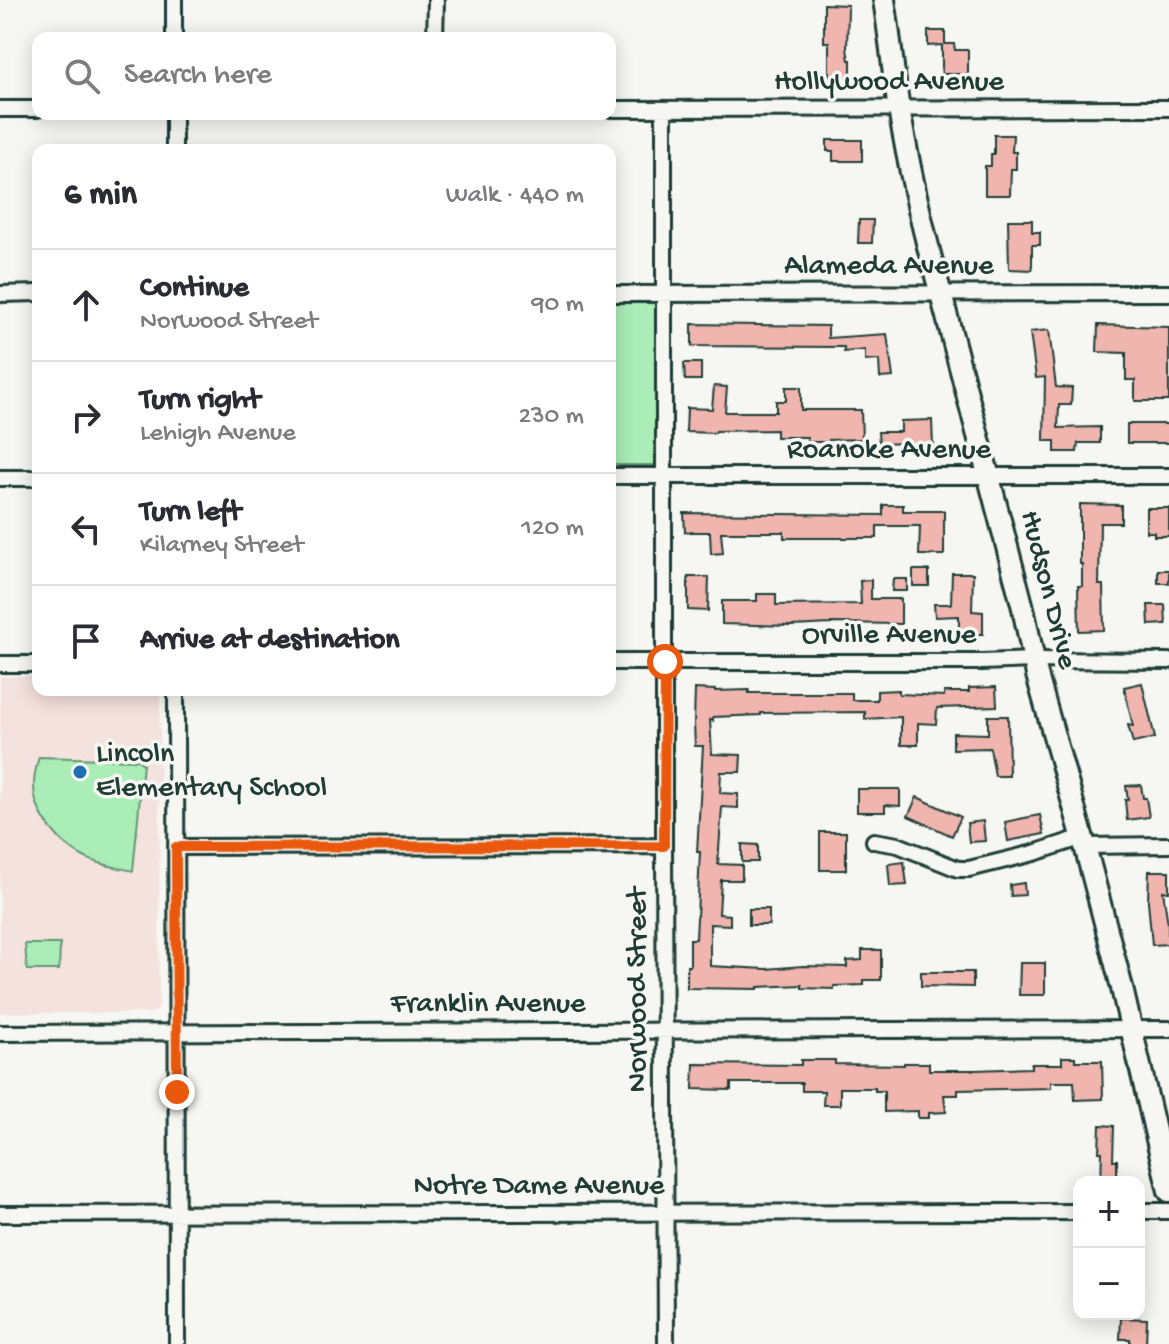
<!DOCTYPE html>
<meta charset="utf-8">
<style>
body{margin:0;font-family:"Gochi Hand",sans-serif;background:#f2f2f3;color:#2b2b33}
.controls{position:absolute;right:24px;bottom:24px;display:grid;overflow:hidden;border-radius:16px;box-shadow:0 4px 20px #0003}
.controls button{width:72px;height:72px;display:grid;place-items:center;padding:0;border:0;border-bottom:2px solid #e1e1e2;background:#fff;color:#2b2b33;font:40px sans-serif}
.stop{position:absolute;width:24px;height:24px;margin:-18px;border:6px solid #ea580c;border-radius:50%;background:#fff}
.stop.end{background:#ea580c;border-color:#fff;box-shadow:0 2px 8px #0008}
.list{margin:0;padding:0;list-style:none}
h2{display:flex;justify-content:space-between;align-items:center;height:104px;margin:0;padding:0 32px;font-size:34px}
h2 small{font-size:26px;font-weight:400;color:#7c7c81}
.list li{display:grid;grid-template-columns:52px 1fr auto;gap:24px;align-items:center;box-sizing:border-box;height:112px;padding:0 32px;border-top:2px solid #e1e1e2}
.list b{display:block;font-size:30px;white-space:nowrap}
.list p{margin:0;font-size:26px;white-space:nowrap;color:#7c7c81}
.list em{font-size:26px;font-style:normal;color:#7c7c81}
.icon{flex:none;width:44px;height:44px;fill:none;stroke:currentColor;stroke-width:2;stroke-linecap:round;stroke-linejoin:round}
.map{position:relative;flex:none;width:1169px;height:1344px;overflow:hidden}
.search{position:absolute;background:#fff;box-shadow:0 4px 20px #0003;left:32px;top:32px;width:584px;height:88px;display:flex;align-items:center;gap:20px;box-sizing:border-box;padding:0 28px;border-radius:16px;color:#7c7c81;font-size:30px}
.panel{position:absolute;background:#fff;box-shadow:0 4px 20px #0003;left:32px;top:144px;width:584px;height:552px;border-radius:16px}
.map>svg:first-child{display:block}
.built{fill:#f4e2de}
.green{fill:#aaedb7;stroke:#649576;stroke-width:2}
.building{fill:#f0b5af;stroke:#1f3d34;stroke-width:2}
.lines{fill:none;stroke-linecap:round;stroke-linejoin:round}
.street-casing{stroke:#1f3d34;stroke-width:20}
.secondary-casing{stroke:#1f3d34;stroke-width:26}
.street{stroke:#f6f6f2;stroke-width:14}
.secondary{stroke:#f6f6f2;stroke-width:20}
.route{stroke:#ea580c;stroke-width:10}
.poi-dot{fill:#1f6fb2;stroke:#f6f6f2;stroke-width:3}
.labels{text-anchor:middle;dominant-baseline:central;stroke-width:7;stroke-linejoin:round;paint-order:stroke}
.street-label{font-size:30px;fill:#1f3d34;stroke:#f6f6f2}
.poi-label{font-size:30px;fill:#1f3d34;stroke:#f6f6f2;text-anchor:start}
</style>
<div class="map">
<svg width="1169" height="1344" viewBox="0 0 1169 1344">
<rect width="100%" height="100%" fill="#f6f6f2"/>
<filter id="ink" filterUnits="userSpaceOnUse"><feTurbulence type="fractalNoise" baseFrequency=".0125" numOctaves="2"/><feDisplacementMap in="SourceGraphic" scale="16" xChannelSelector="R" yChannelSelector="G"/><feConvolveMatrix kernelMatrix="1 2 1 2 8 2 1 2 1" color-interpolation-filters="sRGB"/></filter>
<g filter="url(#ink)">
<path class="built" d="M0 676H38V690H160L159 1005 157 1011 151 1013H0Z"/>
<path class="green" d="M610 302H656V465H610Z
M39 757 138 760 143 764 133 871C116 867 99 865 84 857 74 852 67 846 59 838 35 812 28 791 39 757Z
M25 944H60L59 970H27Z"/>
<path class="building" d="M824 4 848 5 847 49 849 60H851V83H829V42H824Z
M928 31H945V44H954L955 50H968V74H942V45L928 46Z
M994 135H1013L1012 152H1016V169H1011L1010 195H985V166H991V154H994Z
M827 140H862V161H833V151H827Z
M859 220H873L872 243H858Z
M1008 220H1032V232H1040V245H1032V270L1009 269Z
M692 324 828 326V338L887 334 893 377 880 378 879 360 865 361V350L844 352V347L692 346Z
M1098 325 1169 327V401H1135V380H1126V353L1097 352Z
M1049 330 1056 387 1072 388 1071 405H1059L1058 428 1100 427V443H1078L1077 452H1055V441H1044L1045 377 1036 378 1030 332Z
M684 363H701V380H685Z
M714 386 727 387 725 412H776V401H786V387H801V410H861L862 439 829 440V442H807V437H776V430L716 431 715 433 686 432 687 408 712 409Z
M932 420 933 446H910V443L879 444 878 432H901V421Z
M1127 424H1169V443H1127Z
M1080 504 1121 505V523H1100L1099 585H1103L1104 630 1079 631 1078 586H1082V564H1080Z
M883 505H903V511H944V555H919L920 526H877V538H784V532H721L723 553 711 554 710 532H685L684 513 883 515Z
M1146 508H1169V536H1154V532H1146Z
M913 570H929V586H913Z
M1158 570H1169V583H1158Z
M952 573H973L972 611 983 612V634H959V616L935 617 934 604H951Z
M688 577H709L708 611 688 610Z
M893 579H907V591H892Z
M871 580V599H901V624L831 623V624L791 626 722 624V601H757V594H776V605L861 604 860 581Z
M1148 605H1165L1166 624 1149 625Z
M1142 683 1155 738 1133 743 1128 725 1133 726 1124 687Z
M996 687 997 706 937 708 936 724 918 723V745H901V717L865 719V712L761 713V715L713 717V721L710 720 712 754 741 755 740 772H721L720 793 738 794V808L722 807 718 864 742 865V880H721L719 914 730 915V925L710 924V966L766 969 803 966 847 967V961L862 960V950H881V980H864V985L834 986V989L802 988V985L758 987V989L687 988V966H690V939H696L700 852H697L703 746H695L694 723 695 689 715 690V691L749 690V693H852V700H877V691L899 690V694L944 696V692H969V688Z
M988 716H1008L1009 776H995L990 748 953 749V733L988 734Z
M1141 785 1143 798H1146L1149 817 1127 820 1125 800H1128L1126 786Z
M857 789H900V806L885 805V812H857Z
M917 797 961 817 952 836 908 816Z
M1040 815 1044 834 1008 841 1005 822Z
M983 821 985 841 969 842 967 823Z
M820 832H846V870H820Z
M742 844 758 845V862H742Z
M904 862 907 885 890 886 888 864Z
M1149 871H1169V892L1163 891 1168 924V944L1152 945 1148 901Z
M1024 883 1025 895 1011 896 1010 885Z
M749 909H769V925H749Z
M1020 963H1045V995H1019Z
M921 972H973V987L921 986Z
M1062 1057H1075V1061H1102L1103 1099 1075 1100 1074 1082H1051V1088L958 1090V1095H944L946 1112 929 1113V1118H918V1111L884 1112V1091H875V1088H840V1105H823L824 1091H802V1083H731V1090L693 1089 694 1064 801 1065V1060H835V1064L904 1065V1063H929V1070H974L1031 1068V1064H1062Z
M1100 1125 1114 1126 1113 1160H1117V1182H1101L1102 1152H1099Z
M1121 1318 1147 1319 1146 1344H1130V1339H1120Z"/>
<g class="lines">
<defs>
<path id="street" d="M174 0V38
M435 38 436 0
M0 109H38
M610 109 1169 108
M664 109V846L666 1344
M174 150V114
M0 294 38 293
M610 294 1169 293
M610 476H1169
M0 478H38
M610 662H982L1034 660 1169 661
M0 664H38
M176 690 177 1344
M874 841 898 845 958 869H969L1034 853 1083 837
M1085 846 1169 845
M176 847 664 846
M0 1033 1169 1029
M1139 1211H1169
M0 1214 1079 1212"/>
<path id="secondary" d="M884 0C890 36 893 73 899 109 910 172 923 233 941 294L1023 608 1037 675 1085 846 1121 984 1169 1191"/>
</defs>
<use href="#street" class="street-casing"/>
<use href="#secondary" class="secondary-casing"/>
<use href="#street" class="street"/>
<use href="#secondary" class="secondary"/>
</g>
</g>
<g class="lines" filter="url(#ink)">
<path class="route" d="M177 1092 176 847 664 846 665 662"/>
</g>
<circle class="poi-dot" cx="80" cy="772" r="8"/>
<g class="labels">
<g class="street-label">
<text x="889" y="83">Hollywood Avenue</text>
<text x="889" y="267">Alameda Avenue</text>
<text x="889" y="451">Roanoke Avenue</text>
<text transform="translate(1047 590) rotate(76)">Hudson Drive</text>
<text x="889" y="636">Orville Avenue</text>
<text transform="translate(639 990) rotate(-90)">Norwood Street</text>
<text x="488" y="1005">Franklin Avenue</text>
<text x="539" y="1187">Notre Dame Avenue</text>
</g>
<g class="poi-label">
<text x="96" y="755">Lincoln<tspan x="96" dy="34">Elementary School</tspan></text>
</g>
</g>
</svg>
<div class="controls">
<button>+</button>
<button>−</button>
</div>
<div class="stop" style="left:665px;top:662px"></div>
<div class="stop end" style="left:177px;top:1092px"></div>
<div class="search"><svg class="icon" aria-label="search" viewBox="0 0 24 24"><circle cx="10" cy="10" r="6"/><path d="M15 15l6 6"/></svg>Search here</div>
<section class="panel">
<h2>6 min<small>Walk · 440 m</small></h2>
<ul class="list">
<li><svg class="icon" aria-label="ahead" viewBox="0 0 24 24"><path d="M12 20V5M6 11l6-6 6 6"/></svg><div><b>Continue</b><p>Norwood Street</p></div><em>90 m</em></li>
<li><svg class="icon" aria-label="right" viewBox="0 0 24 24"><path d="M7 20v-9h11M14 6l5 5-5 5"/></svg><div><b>Turn right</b><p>Lehigh Avenue</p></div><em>230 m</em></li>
<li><svg class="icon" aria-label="left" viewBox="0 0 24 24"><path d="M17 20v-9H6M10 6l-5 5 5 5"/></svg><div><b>Turn left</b><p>Kilarney Street</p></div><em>120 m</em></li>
<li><svg class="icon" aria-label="arrive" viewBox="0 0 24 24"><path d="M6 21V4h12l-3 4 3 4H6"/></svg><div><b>Arrive at destination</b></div></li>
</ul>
</section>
</div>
